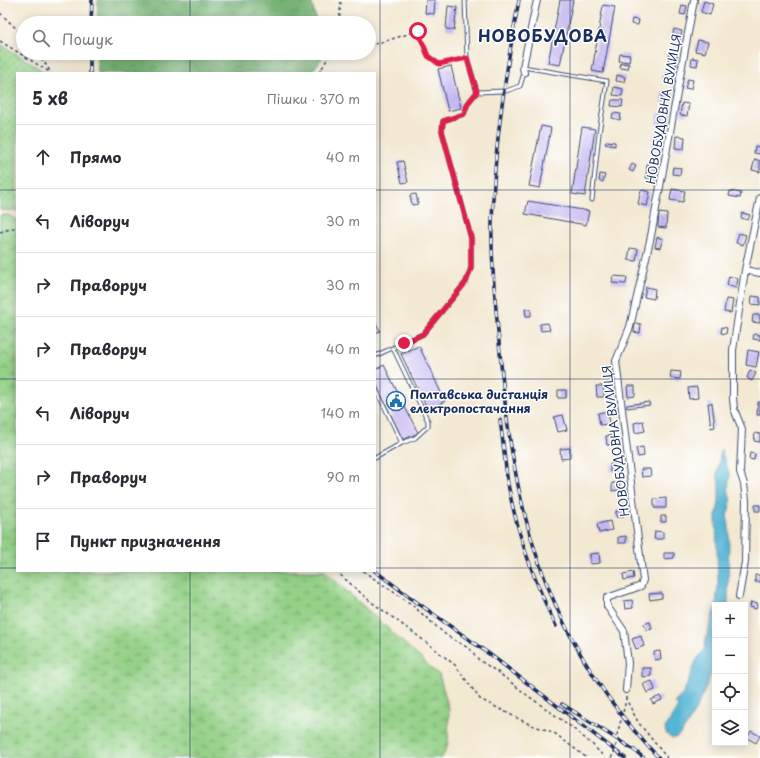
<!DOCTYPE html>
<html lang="uk">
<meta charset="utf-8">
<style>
body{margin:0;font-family:"Playpen Sans",sans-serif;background:#f2f2f3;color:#2b2b33}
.controls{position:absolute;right:12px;bottom:12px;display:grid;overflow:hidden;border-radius:0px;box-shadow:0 2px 10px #0003}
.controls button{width:36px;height:36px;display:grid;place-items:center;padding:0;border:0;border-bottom:1px solid #e1e1e2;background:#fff;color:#2b2b33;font:20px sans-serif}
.stop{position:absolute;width:12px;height:12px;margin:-9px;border:3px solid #e11d48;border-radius:50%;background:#fff}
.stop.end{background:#e11d48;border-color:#fff;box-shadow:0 1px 4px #0008}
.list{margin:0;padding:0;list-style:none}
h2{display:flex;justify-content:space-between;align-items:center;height:52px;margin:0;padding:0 16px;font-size:17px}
h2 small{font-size:13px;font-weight:400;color:#7c7c81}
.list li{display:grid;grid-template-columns:26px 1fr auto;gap:12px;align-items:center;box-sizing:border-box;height:64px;padding:0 16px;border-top:1px solid #e1e1e2}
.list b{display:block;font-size:15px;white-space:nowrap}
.list em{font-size:13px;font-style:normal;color:#7c7c81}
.icon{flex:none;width:22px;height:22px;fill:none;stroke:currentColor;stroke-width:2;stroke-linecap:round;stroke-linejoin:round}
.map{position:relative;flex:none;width:760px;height:758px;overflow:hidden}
.search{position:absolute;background:#fff;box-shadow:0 2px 10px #0003;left:16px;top:16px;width:360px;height:44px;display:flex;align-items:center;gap:10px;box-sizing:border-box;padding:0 14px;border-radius:22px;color:#7c7c81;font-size:15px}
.panel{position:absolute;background:#fff;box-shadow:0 2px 10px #0003;left:16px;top:72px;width:360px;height:500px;border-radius:0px}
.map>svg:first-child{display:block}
.green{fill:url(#green-dots);stroke:#588072}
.forest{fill:url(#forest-crowns);stroke:#497169}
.wetland{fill:url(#wetland-marsh);stroke:#588072}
.water{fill:#56b5d4;stroke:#387299}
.building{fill:url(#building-back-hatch)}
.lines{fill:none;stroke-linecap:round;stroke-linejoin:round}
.lane-casing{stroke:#3b4b6f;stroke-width:5}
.street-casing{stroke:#3b4b6f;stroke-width:8}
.path{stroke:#3b4b6f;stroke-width:1.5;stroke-dasharray:3 3;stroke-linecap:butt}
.lane{stroke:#fff;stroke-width:3}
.street{stroke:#fff;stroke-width:6}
.rail-casing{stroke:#1b2f5e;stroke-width:3.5}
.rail{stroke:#fff;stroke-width:2;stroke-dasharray:6;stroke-linecap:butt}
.route{stroke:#e11d48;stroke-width:5}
.grid{fill:none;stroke:#1b2f5e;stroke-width:1;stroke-opacity:0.55}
.labels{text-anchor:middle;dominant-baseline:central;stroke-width:3;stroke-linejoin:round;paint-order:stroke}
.street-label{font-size:12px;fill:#1b2f5e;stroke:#fff}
.poi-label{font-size:12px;font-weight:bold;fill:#1b2f5e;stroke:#fff;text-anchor:start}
.district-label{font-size:16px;font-weight:bold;letter-spacing:1px;fill:#1b2f5e;stroke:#fff}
</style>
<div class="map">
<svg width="760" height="758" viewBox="0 0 760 758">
<defs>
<pattern id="green-dots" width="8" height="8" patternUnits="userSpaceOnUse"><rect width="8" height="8" fill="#94d187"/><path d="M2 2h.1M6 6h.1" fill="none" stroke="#78aa72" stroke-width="1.8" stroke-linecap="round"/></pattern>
<pattern id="forest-crowns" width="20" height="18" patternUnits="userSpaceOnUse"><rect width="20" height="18" fill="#77b374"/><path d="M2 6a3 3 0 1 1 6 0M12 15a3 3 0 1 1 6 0" fill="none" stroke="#619262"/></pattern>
<pattern id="wetland-marsh" width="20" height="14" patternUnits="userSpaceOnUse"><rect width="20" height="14" fill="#94d187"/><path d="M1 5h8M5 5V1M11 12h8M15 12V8" fill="none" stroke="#78aa72"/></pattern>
<pattern id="building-back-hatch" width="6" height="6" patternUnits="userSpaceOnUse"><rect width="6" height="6" fill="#c7b9f5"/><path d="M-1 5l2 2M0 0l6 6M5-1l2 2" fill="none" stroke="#aa9fd4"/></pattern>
</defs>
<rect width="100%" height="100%" fill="#fff"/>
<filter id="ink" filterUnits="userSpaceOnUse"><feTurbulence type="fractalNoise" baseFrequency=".025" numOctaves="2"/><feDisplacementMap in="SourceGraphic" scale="8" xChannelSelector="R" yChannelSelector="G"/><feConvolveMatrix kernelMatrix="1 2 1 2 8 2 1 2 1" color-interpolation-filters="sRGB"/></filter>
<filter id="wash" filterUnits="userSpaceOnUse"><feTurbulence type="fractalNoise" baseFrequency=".012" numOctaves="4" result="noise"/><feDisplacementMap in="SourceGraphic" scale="16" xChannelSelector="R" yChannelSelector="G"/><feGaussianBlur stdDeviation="0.9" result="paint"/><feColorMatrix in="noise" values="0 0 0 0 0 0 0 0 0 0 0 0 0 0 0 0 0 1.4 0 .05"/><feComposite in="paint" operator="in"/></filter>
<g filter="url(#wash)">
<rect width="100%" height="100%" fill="#f3e8d1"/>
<path class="green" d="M0 44 47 73H17V211L0 210Z"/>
<path class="forest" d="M98 0H311L317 23H97Z
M96 53H325V54L311 73H98Z"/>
<path class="wetland" d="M0 215H8L17 220V571H325L439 675 449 709 448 744 442 758H0Z"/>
<path class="water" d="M721 449 730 476 728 487 731 503 727 516 729 526 728 605H716L718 584 716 517 719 502V484L717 474Z
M715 608C715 620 715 633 715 645 715 650 716 656 715 660 713 674 687 736 674 738 670 738 668 736 666 733L665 728 678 707 675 702 683 694 686 687 696 661 704 650 706 640V638Z"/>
<g id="blocks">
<path class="building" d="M426 0H435L434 14 425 13Z
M560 0H573L560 65 548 63Z
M704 1 713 4 710 15 701 12Z
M603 5 615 7 603 73 592 71Z
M682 5 687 6 685 15 680 14Z
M448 6 457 7 454 30 446 29Z
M632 19 639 20 638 25 631 24Z
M674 29 682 31 680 40 672 37Z
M698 40 708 42 705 53 695 51Z
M620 54 630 55 629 62 619 61Z
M669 54 677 55 676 66 668 65Z
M692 58 698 59 697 66 691 65Z
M621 63 629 64 628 69 620 68Z
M451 66 461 108 448 111 438 69Z
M666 73 674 74 672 81 664 80Z
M617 75 625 77 624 82 616 81Z
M688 79 693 80 691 89 685 88Z
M614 87 623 89 622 96 613 95Z
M662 92 669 94 668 103 661 102Z
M612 100H623L622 107 611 106Z
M682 103 689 104 687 116 680 115Z
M613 113 621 114 620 120 612 118Z
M658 113 666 115 664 126 656 124Z
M541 126 551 128 540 188 529 186Z
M582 127 595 129 585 196 572 194Z
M654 134 661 136 659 147 652 146Z
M676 136 685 137 684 149 675 148Z
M606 141 615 142V146L605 144Z
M755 146 760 147V154L754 153Z
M755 159 760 161V172L752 170Z
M403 161 408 182 402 183 397 162Z
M632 164 636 166 633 172 629 170Z
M647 164 656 165 655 179 646 178Z
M673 167 681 168 680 175 672 174Z
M600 174 605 175 603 182 599 181Z
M672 189 685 191 683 202 670 200Z
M641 190 650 192 647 206 638 204Z
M730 191 741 193 740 198 729 196Z
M416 194 418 204 412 205 410 195Z
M528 201 589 211 586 225 525 214Z
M659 213 667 214 666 228 658 227Z
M742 213 750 215 748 220 741 218Z
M739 233 746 235 743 245 736 243Z
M657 237 663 239 660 248 655 247Z
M630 248 638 249 636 261 628 260Z
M613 276 627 277 626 284 612 283Z
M729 276 738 279 736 288 727 285Z
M646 287 655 289 654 299 644 297Z
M752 296 760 297V305L751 304Z
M726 299 733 300 731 313 724 312Z
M525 309H531V316H526Z
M753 315H760V323L752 322Z
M375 321 380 331 375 333Z
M548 323 550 330 541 331 540 324Z
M635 323 641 324 640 333 634 332Z
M722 327 727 328 726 334 721 333Z
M754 334 760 335V340L753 339Z
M419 346 445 401 428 410 401 354Z
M748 350 759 352 756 367 746 365Z
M384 365 418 433 403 440 375 382V370Z
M750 370 756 373 752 381 747 378Z
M671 371 681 372 680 379 670 378Z
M596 386H603L604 397H597Z
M627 386H635V396L628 397Z
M697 387 698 398 689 399 688 388Z
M558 390H566V398H558Z
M649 402 650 405 627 408V405Z
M758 402H760V415H757Z
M708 403H712L715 427 711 428Z
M608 411 610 424 600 425 598 413Z
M563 415 567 430 558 432 554 417Z
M643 421 645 431 635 433 634 423Z
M755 433 760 434V442L754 441Z
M613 435 615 444 607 445 606 436Z
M643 447 644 456 638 457 636 448Z
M570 448V458L561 459 560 449Z
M750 453 755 454 754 460 749 459Z
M610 464H618V471L610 472Z
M641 469H650L651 476 642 477Z
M612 483H619L620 490 612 491Z
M666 498V508H654V499Z
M755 505H760V511H755Z
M623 510V517H616V511Z
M661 516H666V522H661Z
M610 521 612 530 599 533 597 524Z
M655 531 663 532V539H654Z
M626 536V543H618V537Z
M599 553 600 563 590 564V554Z
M664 553H674V558L664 559Z
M633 572 634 578 624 580 623 574Z
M755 575H760V582H755Z
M662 593V598L650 600 649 594Z
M632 600 633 608 625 609 624 601Z
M751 602 758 604 756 609 750 607Z
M650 622 652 629 646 630 644 624Z
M641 636 644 646 636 649 632 639Z
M660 651 661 659 655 660 654 652Z
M642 668H651V676L642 677Z
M652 681 655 690 647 693 643 684Z
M660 696 662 700 653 704 651 700Z
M751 731 760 736 756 743 747 738Z"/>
</g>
</g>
<g filter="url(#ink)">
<use href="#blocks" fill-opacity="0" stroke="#3b4b6f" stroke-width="1"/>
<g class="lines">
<defs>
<path id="lane" d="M465 0 467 58 477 92 506 91 520 86 524 73
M523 67 607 81 599 133 592 200
M375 356 423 334 466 282 471 268V238L442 131 443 121 464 114 468 103 477 92
M375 387 402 443
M375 458 402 443 415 438 428 426V421L393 348"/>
<path id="street" d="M524 73 523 67 537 0
M745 270 760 273
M739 596 745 562 746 500 744 484 740 472 742 429 734 409 733 398V350L745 270 760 198
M626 690 628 663 624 631 607 606V598L641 586 643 580 616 361 630 327 651 236 694 0"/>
</defs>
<use href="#lane" class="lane-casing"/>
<use href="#street" class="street-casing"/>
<path class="path" d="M0 13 23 35
M339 23 341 0
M0 41 51 73
M369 44 372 45 418 31 427 56 439 64 461 59
M38 53 50 71
M319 73 331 53
M0 232 17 227
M336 571 370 601 418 636 455 665 480 699 531 725 553 732 587 758
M363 571 411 604 446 635 470 649 479 660 499 673 527 695 570 726 593 745 605 758
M626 697V699L638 722 667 758
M611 758C618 748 615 741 618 731 621 720 624 710 626 699"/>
<use href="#lane" class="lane"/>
<use href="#street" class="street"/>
<defs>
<path id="rail" d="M519 0C505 74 494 148 492 223 491 270 497 317 501 364 506 420 514 479 530 534 554 618 598 695 659 758
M91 23 92 0
M90 73V53
M500 420C503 441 505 463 508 484 517 533 534 581 556 626
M375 571 415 601 492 656 625 758
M562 704 634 750 644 758"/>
</defs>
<use href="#rail" class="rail-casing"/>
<use href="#rail" class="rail"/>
</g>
</g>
<g class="lines" filter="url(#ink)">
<path class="route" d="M404 343 423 334 466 282 471 268V238L442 131 443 121 464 114 468 103 477 92 467 58 439 64 428 56 418 31"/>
</g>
<path class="grid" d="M190 0V23M380 0V758M570 0V758M190 53V73M0 190H17M375 190H760M0 379H17M375 379H760M0 568H17M375 568H760M190 571V758"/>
<defs>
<symbol id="civic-ring" viewBox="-11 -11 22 22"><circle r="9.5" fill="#fff" stroke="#1f6fb2" stroke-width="1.5"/><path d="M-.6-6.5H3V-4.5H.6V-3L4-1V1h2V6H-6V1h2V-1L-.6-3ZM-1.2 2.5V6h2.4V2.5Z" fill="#1f6fb2"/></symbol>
</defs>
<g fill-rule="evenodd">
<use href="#civic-ring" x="385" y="390" width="22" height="22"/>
</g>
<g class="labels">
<g class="street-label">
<text transform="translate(663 109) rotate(-80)">НОВОБУДОВНА ВУЛИЦЯ</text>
<text transform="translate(615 441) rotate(-97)">НОВОБУДОВНА ВУЛИЦЯ</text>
</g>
<g class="poi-label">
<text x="410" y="394">Полтавська дистанція<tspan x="410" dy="14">електропостачання</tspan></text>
</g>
<g class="district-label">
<text x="543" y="35">НОВОБУДОВА</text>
</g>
</g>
</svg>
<div class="controls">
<button>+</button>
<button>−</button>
<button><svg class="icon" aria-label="locate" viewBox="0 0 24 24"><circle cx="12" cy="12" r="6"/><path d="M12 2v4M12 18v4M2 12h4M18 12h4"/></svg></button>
<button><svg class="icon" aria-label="layers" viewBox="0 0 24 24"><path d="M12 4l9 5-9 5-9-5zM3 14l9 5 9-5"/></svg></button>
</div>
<div class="stop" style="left:418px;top:31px"></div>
<div class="stop end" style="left:404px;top:343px"></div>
<div class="search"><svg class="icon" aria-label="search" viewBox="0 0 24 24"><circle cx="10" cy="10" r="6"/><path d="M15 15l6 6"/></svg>Пошук</div>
<section class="panel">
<h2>5 хв<small>Пішки · 370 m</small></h2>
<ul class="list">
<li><svg class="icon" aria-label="ahead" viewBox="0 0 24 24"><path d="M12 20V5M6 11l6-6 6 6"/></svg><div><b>Прямо</b></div><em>40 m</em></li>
<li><svg class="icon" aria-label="left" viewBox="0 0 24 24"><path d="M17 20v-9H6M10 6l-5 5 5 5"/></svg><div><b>Ліворуч</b></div><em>30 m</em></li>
<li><svg class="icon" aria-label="right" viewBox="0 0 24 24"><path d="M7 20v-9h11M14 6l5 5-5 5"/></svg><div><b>Праворуч</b></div><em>30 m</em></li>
<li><svg class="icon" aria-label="right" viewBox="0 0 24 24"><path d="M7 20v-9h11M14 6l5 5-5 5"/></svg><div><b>Праворуч</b></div><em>40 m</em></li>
<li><svg class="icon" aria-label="left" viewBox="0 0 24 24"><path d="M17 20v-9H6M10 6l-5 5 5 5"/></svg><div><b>Ліворуч</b></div><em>140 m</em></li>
<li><svg class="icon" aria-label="right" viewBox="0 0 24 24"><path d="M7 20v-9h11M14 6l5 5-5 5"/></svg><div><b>Праворуч</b></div><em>90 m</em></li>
<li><svg class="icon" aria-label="arrive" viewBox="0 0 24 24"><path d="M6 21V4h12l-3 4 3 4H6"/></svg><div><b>Пункт призначення</b></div></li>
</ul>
</section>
</div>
